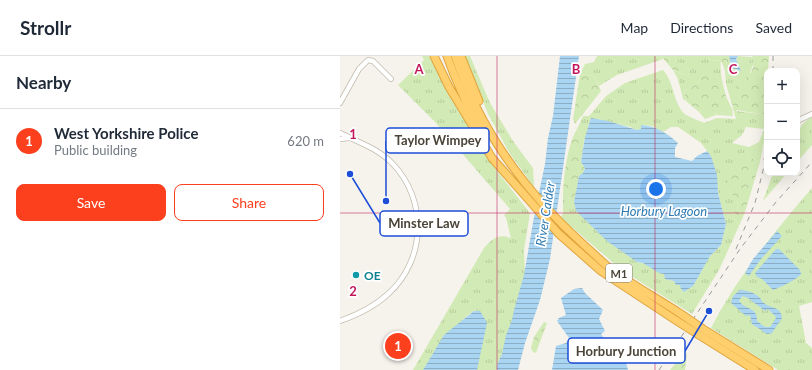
<!DOCTYPE html>
<meta charset="utf-8">
<style>
body{margin:0;font-family:Lato,sans-serif;background:#f6f6f7;color:#1f2937}
.controls{position:absolute;right:12px;top:12px;display:grid;overflow:hidden;border-radius:8px;box-shadow:0 4px 16px #0002}
.controls button{width:36px;height:36px;display:grid;place-items:center;padding:0;border:0;border-bottom:1px solid #e0e1e3;background:#fff;color:#1f2937;font:20px sans-serif}
.you{position:absolute;left:316px;top:133px;width:14px;height:14px;margin:-10px;border:3px solid #fff;border-radius:50%;background:#1a73e8;box-shadow:0 0 0 6px #1a73e833}
.badge{display:grid;place-items:center;width:26px;height:26px;border-radius:50%;background:#fc3f1d;color:#fff;font-size:13px;font-weight:700}
.pin{position:absolute;translate:-50% -50%;border:2px solid #fff;box-shadow:0 1px 4px #0006}
.list{margin:0;padding:0;list-style:none}
h2{display:flex;justify-content:space-between;align-items:center;height:52px;margin:0;padding:0 16px;font-size:17px}
h2 small{font-size:13px;font-weight:400;color:#747a83}
.list li{display:grid;grid-template-columns:26px 1fr auto;gap:12px;align-items:center;box-sizing:border-box;height:64px;padding:0 16px;border-top:1px solid #e0e1e3}
.list b{display:block;font-size:15px;white-space:nowrap}
.list p{margin:0;font-size:13px;white-space:nowrap;color:#747a83}
.list em{font-size:13px;font-style:normal;color:#747a83}
.actions{display:flex;gap:8px;padding:12px 16px}
.actions a{flex:1;padding:9px 0;border:1px solid #fc3f1d;border-radius:8px;text-align:center;font-size:14px;color:#fc3f1d}
.actions .main{background:#fc3f1d;color:#fff}
.icon{flex:none;width:22px;height:22px;fill:none;stroke:currentColor;stroke-width:2;stroke-linecap:round;stroke-linejoin:round}
.map{position:relative;flex:none;width:472px;height:314px;overflow:hidden}
header{display:flex;align-items:center;gap:24px;box-sizing:border-box;height:56px;padding:0 20px;background:#fff;border-bottom:1px solid #e0e1e3}
header strong{font-size:19px}
nav{display:flex;gap:22px;margin-inline-start:auto;font-size:14px}
main{display:flex}
aside{flex:1;background:#fff}
.map>svg:first-child{display:block}
.grass{fill:url(#grass-tufts);fill-rule:evenodd}
.forest{fill:url(#forest-crowns)}
.water{fill:url(#water-rules);fill-rule:evenodd}
.lines{fill:none;stroke-linecap:round;stroke-linejoin:round}
.minor-casing{stroke:#c2bbae;stroke-width:6}
.highway-casing{stroke:#e0a43c;stroke-width:9}
.minor{stroke:#fff;stroke-width:4.5}
.highway{stroke:#ffcf6e;stroke-width:7}
.rail{stroke:#9a9a9a;stroke-width:1;stroke-dasharray:5 5;stroke-linecap:butt}
.highway-bridge-casing{stroke:#e0a43c;stroke-width:9;stroke-linecap:butt}
.highway-bridge{stroke:#ffcf6e;stroke-width:7}
.grid{fill:none;stroke:#c2185b;stroke-width:1;stroke-opacity:0.55}
.culture-dot{fill:#0f9aa8;stroke:#fff;stroke-width:1.5}
.labels{text-anchor:middle;dominant-baseline:central;stroke-width:3.5;stroke-linejoin:round;paint-order:stroke}
.shield{fill:#fff;stroke:#817c74;stroke-width:1}
.shield-label{font-size:11px;font-weight:bold;fill:#4b4439}
.culture-label{font-size:12px;font-weight:bold;fill:#0d838f;stroke:#fff;text-anchor:start}
.water-label{font-size:13px;font-style:italic;fill:#2e7ab2;stroke:#fff}
.grid-label{font-size:13px;text-anchor:middle;font-weight:bold;fill:#c2185b;stroke:#fff;stroke-width:3.5;stroke-linejoin:round;paint-order:stroke}
.leader{fill:none;stroke:#1d4ed8;stroke-width:1.5}
.callout-dot{fill:#1d4ed8;stroke:#fff;stroke-width:1.5}
.callout{fill:#fff;stroke:#1d4ed8;stroke-width:1.5}
.callout-label{font-size:13px;text-anchor:middle;font-weight:bold;fill:#4b4439}
</style>
<header>
<strong>Strollr</strong>
<nav><a>Map</a><a>Directions</a><a>Saved</a></nav>
</header>
<main>
<aside>
<h2>Nearby<small></small></h2>
<ul class="list">
<li><span class="badge">1</span><div><b>West Yorkshire Police</b><p>Public building</p></div><em>620 m</em></li>
</ul>
<div class="actions"><a class="main">Save</a><a>Share</a></div>
</aside>
<div class="map">
<svg width="472" height="314" viewBox="0 0 472 314">
<defs>
<pattern id="grass-tufts" width="24" height="20" patternUnits="userSpaceOnUse"><rect width="24" height="20" fill="#d2eab5"/><path d="M3 7l-1-3M5 7V3M7 7l1-3M15 17l-1-3M17 17v-4M19 17l1-3" fill="none" stroke="#b6ca9c"/></pattern>
<pattern id="forest-crowns" width="20" height="18" patternUnits="userSpaceOnUse"><rect width="20" height="18" fill="#d2eab5"/><path d="M2 6a3 3 0 1 1 6 0M12 15a3 3 0 1 1 6 0" fill="none" stroke="#b6ca9c"/></pattern>
<pattern id="water-rules" width="6" height="5" patternUnits="userSpaceOnUse"><rect width="6" height="5" fill="#a9d4f2"/><path d="M0 2.5h6" fill="none" stroke="#8caec5"/></pattern>
</defs>
<rect width="100%" height="100%" fill="#f6f3ec"/>
<path class="grass" d="M82 0H89L111 42 154 111 190 157 184 194 185 219 173 264 157 314H137L138 256 135 254C116 266 98 296 84 314H73L144 192C152 183 158 177 171 182L166 162 164 159 170 153 95 66 58 29 84 4Z
M125 0H130L150 47 173 85 193 112 194 131 170 98 148 58Z
M257 0H321L323 3 277 19 259 30 254 20 240 18 245 8 254 6Z
M334 0H368L370 5 381 4C379 18 384 31 387 44L375 17H364L359 26 344 36 346 45 343 43 338 23 333 14 348 20 350 14 336 5Z
M398 0 412 1 414 6 396 55 427 59 425 80 420 106 407 100 388 132 399 149 393 159 399 170 379 214 352 258 283 215 227 167 221 161 223 157V143L235 142 234 146 297 206C309 208 322 214 329 224L334 225 340 229 353 230 370 200 381 189 386 168 378 137 377 126 371 100 361 87 338 71H331L323 76 312 70 301 69V73L297 74 290 71 251 62 244 85 237 73 243 60H249L266 40 285 27 323 14C335 27 333 49 346 59 351 62 358 64 364 67L377 62 396 63 386 28 385 15 398 25 404 7 396 3ZM406 71 424 73 419 86 409 91 392 87 402 79Z
M364 52H376L373 58 392 55 393 60 376 59 365 63 359 56Z
M472 61V89L457 106C457 87 453 71 472 61Z
M433 117H447L423 145Z
M472 132V246L459 250 466 287 472 292V314H438L371 272C398 220 434 176 472 132Z"/>
<path class="forest" d="M321 0H334L336 5 350 14 348 20 333 14Z
M368 0H389L392 12 401 15 396 3 404 7 406 17 398 25 385 15 381 4 370 5Z
M412 0H429L428 15H427V59L396 54 391 46C391 43 391 39 392 37 398 23 419 21 412 0Z
M364 17H375L393 55 372 58 375 52H364L359 56 346 45 344 36 359 26Z
M240 18 254 20 261 35 235 68 233 63Z
M237 73 244 85 241 106 245 112 243 117 239 120 235 142 223 143C223 123 227 90 237 73Z
M407 100 420 106 405 156 399 170 393 159 399 149 388 132V114L400 104Z
M204 266 207 267 196 297 193 296 191 292 194 281Z
M341 294 347 298 345 314H330L336 307 334 305 335 301Z"/>
<path class="water" d="M220 0H239L210 203 200 244 185 287 178 314H157V309L162 298 166 279 172 264 174 254 184 219 194 161 205 108 208 82 213 60Z
M389 0H398L396 3 401 15 392 12Z
M251 62 268 65 297 74 301 73V69C316 70 327 77 338 87L335 92V101L352 105 357 100 367 95 371 100 377 119 378 137 386 168 381 189 370 200 353 230 344 236 341 233 340 229H336L334 225 325 223 324 218 319 217 303 207 297 206 267 185 236 155 234 146 239 120 243 117 245 112 241 106 245 81Z
M437 175 442 180 421 203 409 220 405 217 413 203Z
M436 193H439L460 214 461 218C458 223 439 232 433 234L422 223 417 221 415 217Z
M242 232 245 237 263 254 259 263 265 275 261 278 267 286C282 288 285 301 288 314H212L216 290 226 287 229 282 217 265 219 262 226 259 221 242 234 233Z
M400 234C406 234 416 237 420 242 424 246 419 244 424 247 431 253 441 250 442 262L432 277 427 278 412 268 410 259 406 260 391 247 393 240ZM403 240 408 242 425 255 428 253 436 261 435 264 430 271H425L417 265C418 250 403 254 399 244Z
M134 255H140L147 267 137 314H83L104 279Z"/>
<g class="lines">
<defs>
<path id="minor" d="M0 47 19 13 28 4 33 5 51 23
M457 65 472 58
M0 77C18 86 37 92 52 107 88 144 86 204 48 238 34 251 17 259 0 265
M0 83 8 82"/>
<path id="highway" d="M94 0 109 31 152 102 219 178 261 215 337 265
M107 0C116 26 128 51 141 75
M115 0C140 74 187 138 244 189 252 196 259 203 267 210 290 228 317 242 341 258
M121 0 139 45
M363 273 429 314
M359 279 415 314"/>
</defs>
<use href="#minor" class="minor-casing"/>
<use href="#highway" class="highway-casing"/>
<use href="#minor" class="minor"/>
<use href="#highway" class="highway"/>
<path class="rail" d="M433 15V0
M424 104 427 86
M396 193 415 147 427 98
M319 314 400 193 436 146 472 106"/>
<defs>
<path id="highway-bridge" d="M341 258 363 273
M337 265 359 279"/>
</defs>
<use href="#highway-bridge" class="highway-bridge-casing"/>
<use href="#highway-bridge" class="highway-bridge"/>
</g>
<path class="grid" d="M157 0V314M315 0V314M0 157H472"/>
<circle class="culture-dot" cx="16" cy="219" r="4"/>
<g class="labels">
<rect class="shield" x="266" y="208" width="26" height="18" rx="3"/>
<g class="shield-label">
<text x="279" y="217">M1</text>
</g>
<g class="culture-label">
<text x="24" y="219">OE</text>
</g>
<g class="water-label">
<text x="324" y="155">Horbury Lagoon</text>
<text transform="translate(205 158) rotate(-81)">River Calder</text>
</g>
</g>
<g class="grid-label">
<text x="79" y="18">A</text>
<text x="236" y="18">B</text>
<text x="393" y="18">C</text>
<text x="13" y="83">1</text>
<text x="13" y="240">2</text>
</g>
<path class="leader" d="M46 145L46 85M10 118L40 167M369 255L345 295"/>
<g class="callout-dot">
<circle cx="46" cy="145" r="4"/>
<circle cx="10" cy="118" r="4"/>
<circle cx="369" cy="255" r="4"/>
</g>
<g class="callout">
<rect x="46" y="72" width="103" height="25" rx="4"/>
<rect x="40" y="155" width="88" height="25" rx="4"/>
<rect x="228" y="282" width="117" height="25" rx="4"/>
</g>
<g class="callout-label">
<text x="98" y="89">Taylor Wimpey</text>
<text x="84" y="172">Minster Law</text>
<text x="286" y="300">Horbury Junction</text>
</g>
</svg>
<div class="controls">
<button>+</button>
<button>−</button>
<button><svg class="icon" aria-label="locate" viewBox="0 0 24 24"><circle cx="12" cy="12" r="6"/><path d="M12 2v4M12 18v4M2 12h4M18 12h4"/></svg></button>
</div>
<div class="you"></div>
<div class="pin badge" style="left:58px;top:290px">1</div>
</div>
</main>
